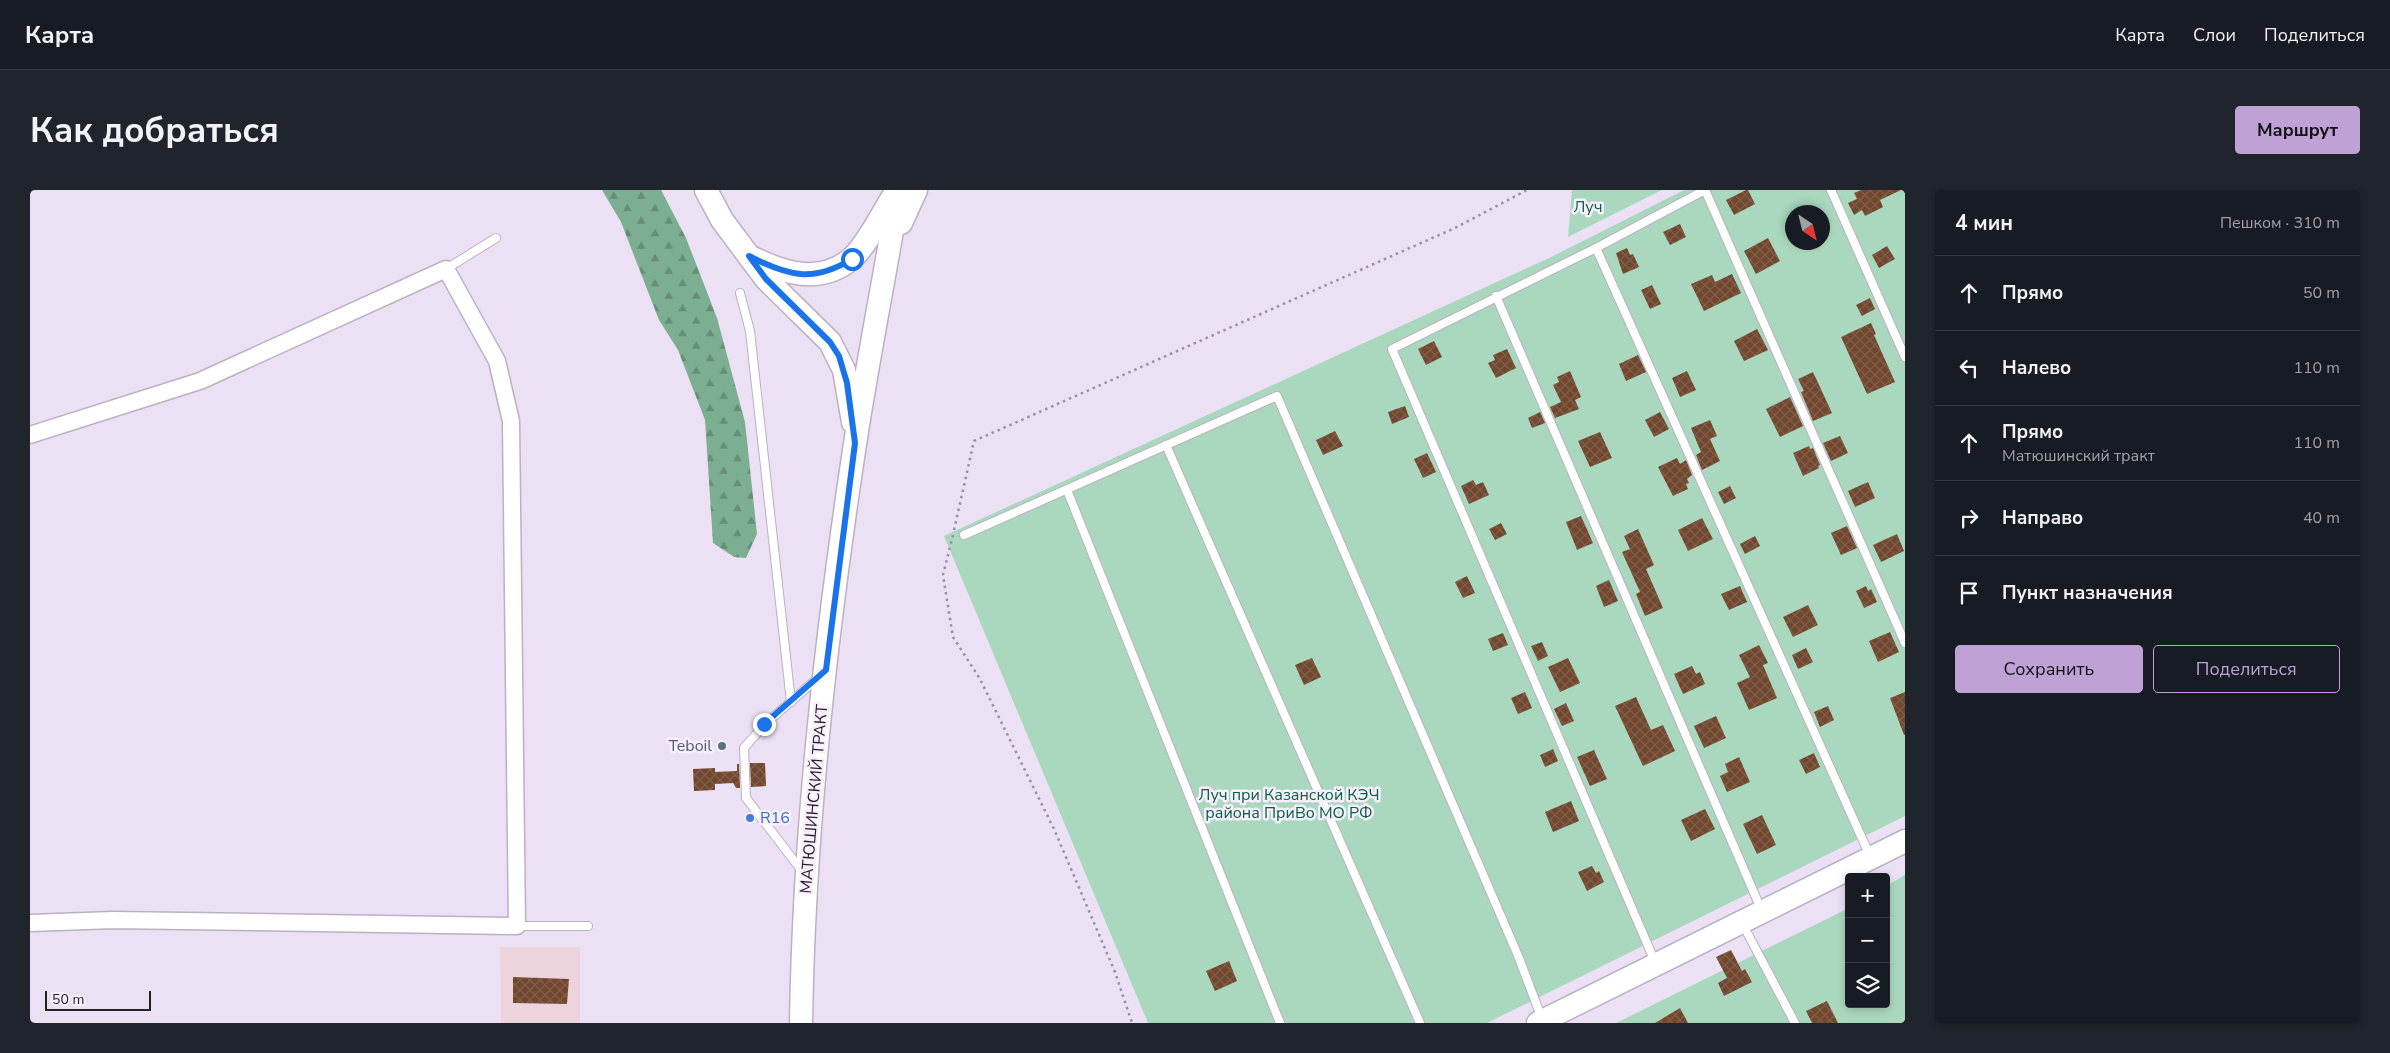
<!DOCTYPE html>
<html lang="ru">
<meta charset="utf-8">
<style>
body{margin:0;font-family:"Nunito Sans",sans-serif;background:#20242c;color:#f1f3f6}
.controls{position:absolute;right:15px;bottom:15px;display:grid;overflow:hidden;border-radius:5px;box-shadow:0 2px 8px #0003}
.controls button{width:45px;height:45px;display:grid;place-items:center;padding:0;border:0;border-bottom:1px solid #363941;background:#171b24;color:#f1f3f6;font:25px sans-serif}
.compass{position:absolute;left:1755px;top:15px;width:45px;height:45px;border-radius:50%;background:#171b24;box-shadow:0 2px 8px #0003;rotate:145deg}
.scale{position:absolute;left:15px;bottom:12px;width:106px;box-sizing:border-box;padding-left:5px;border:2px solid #252128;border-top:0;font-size:14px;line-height:18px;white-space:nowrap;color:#252128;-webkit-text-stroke:4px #f8eefe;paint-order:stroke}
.stop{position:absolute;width:15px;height:15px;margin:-11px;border:4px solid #1a73e8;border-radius:50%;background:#fff}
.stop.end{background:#1a73e8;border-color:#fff;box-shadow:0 1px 5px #0008}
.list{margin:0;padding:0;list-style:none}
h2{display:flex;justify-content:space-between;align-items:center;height:65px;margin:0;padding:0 20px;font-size:21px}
h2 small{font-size:16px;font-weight:400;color:#9ea1a6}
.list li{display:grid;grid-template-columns:32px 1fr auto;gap:15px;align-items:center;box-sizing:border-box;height:75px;padding:0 20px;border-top:1px solid #363941}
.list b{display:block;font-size:19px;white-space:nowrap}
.list p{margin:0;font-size:16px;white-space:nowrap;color:#9ea1a6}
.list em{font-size:16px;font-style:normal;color:#9ea1a6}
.actions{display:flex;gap:10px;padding:15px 20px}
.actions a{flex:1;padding:11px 0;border:1px solid #bfa1d6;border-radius:5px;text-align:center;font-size:18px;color:#bfa1d6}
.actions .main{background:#bfa1d6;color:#111}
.icon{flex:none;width:28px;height:28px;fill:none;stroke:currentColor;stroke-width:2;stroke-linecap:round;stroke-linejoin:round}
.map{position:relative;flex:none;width:1875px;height:833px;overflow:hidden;border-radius:5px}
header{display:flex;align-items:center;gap:30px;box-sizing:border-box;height:70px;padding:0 25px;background:#171b24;border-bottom:1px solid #363941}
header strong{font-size:24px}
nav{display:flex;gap:28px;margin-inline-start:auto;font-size:18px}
.intro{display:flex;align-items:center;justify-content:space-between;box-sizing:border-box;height:120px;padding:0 30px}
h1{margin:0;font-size:35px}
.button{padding:12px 22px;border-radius:5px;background:#bfa1d6;color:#111;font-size:18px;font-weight:700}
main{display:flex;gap:30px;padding:0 30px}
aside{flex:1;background:#171b24;border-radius:5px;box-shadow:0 2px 8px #0003}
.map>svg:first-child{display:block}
.industrial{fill:#edd4dc}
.forest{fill:url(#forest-firs)}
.green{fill:#aad8be;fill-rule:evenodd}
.building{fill:url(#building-cross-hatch)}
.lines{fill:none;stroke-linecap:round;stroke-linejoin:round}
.lane-casing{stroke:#bcb0c3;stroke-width:10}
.street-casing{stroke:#bcb0c3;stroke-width:19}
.secondary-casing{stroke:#bcb0c3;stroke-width:25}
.path{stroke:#9a91a0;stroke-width:2.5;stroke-dasharray:2.5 4;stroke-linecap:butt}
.lane{stroke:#fff;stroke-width:8}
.street{stroke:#fff;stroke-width:16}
.secondary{stroke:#fff;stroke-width:22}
.route{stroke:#1a73e8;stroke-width:6}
.service-dot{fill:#5c6f8a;stroke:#f8eefe;stroke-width:2}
.shop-dot{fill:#3f7fe0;stroke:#f8eefe;stroke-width:2}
.labels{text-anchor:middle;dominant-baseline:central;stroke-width:5;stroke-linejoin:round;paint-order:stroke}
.park-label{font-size:16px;fill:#06643f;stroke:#f8eefe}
.service-label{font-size:16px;fill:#4e5e75;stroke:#f8eefe;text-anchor:end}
.street-label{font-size:16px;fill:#252128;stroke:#f8eefe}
.shop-label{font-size:16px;fill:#366cbe;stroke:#f8eefe;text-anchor:start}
</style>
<header>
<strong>Карта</strong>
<nav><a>Карта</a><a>Слои</a><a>Поделиться</a></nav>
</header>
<div class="intro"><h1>Как добраться</h1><a class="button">Маршрут</a></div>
<main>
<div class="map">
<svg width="1875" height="833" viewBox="0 0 1875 833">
<defs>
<pattern id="forest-firs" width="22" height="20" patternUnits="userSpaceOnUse" patternTransform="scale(1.25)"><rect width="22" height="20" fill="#7caf92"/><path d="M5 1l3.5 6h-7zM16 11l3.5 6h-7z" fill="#658e77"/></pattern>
<pattern id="building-cross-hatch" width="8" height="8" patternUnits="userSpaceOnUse" patternTransform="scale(1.25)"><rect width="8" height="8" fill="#71472e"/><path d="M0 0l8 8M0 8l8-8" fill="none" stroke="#805e4b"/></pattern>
</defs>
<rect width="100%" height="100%" fill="#ece0f4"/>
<path class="industrial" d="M470 757H550V833H471Z"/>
<path class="forest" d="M572 0H631L656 48 687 128 715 232 727 344 716 368 704 367 683 353 675 230 648 160 629 130 591 32Z"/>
<path class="green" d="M1542 0H1632L1538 47Z
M1654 0H1875V626L1457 833H1118L914 346 1519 68ZM1762 22H1792V52H1762Z
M1875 685V833H1586L1819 718V814H1856V696Z"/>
<path class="building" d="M1716 0H1718L1725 14 1704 25 1696 10Z
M1831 0H1871L1850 10 1853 17 1835 26 1832 20 1824 25 1818 13 1827 9 1824 3Z
M1650 34 1656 47 1640 55 1633 42Z
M1738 48 1750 71 1726 84 1714 61Z
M1857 56 1865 69 1849 78 1842 65Z
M1597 58 1600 65 1603 64 1609 77 1593 84 1586 63Z
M1702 84 1711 103 1674 121 1661 94 1682 85 1685 92Z
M1622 95 1631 114 1620 119 1611 100Z
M1840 108 1845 119 1832 126 1826 115Z
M1841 133 1846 144 1844 145 1865 192 1837 204 1811 147Z
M1727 139 1738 160 1714 171 1704 151Z
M1404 151 1412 167 1396 175 1388 159Z
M1477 159 1486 178 1466 188 1458 173 1465 170 1463 165Z
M1608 165 1616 182 1596 191 1589 174Z
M1540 181 1551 207 1545 210 1549 219 1525 228 1520 217 1531 212 1523 195 1529 192 1527 187Z
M1657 181 1666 200 1650 207 1642 188Z
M1783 182 1802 223 1783 231 1771 202 1774 201 1768 189Z
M1760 207 1773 236 1750 247 1736 219Z
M1375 216 1379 227 1362 234 1358 222Z
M1510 222 1515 233 1502 238 1498 228Z
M1630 222 1639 239 1624 247 1615 230Z
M1680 230 1687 246 1680 249 1690 271 1672 280 1666 265 1671 262 1661 238Z
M1305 241 1313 256 1293 265 1286 250Z
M1570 242 1582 268 1560 277 1548 251Z
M1810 246 1818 263 1801 271 1793 253Z
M1779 256 1780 259 1783 258 1790 275 1788 276 1789 278 1773 286 1763 263Z
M1397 263 1406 282 1393 288 1384 269Z
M1647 268 1650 274 1656 270 1662 285 1657 289 1659 293 1656 294 1658 299 1643 306 1628 277Z
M1443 290 1446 295 1453 292 1459 305 1439 314 1431 296Z
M1838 292 1845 308 1825 317 1818 301Z
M1700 296 1706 308 1694 314 1688 302Z
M1551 326 1563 353 1547 360 1536 332Z
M1672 328 1683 349 1658 361 1648 340Z
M1471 333 1477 344 1465 350 1459 339Z
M1817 336 1827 358 1811 365 1801 343Z
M1608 339 1624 375 1616 379 1633 418 1615 426 1606 404 1610 402 1592 362 1600 359 1594 346Z
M1867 344 1874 361 1851 372 1843 355Z
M1725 346 1730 356 1715 364 1710 354Z
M1437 386 1445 403 1433 408 1425 392Z
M1579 390 1588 411 1574 417 1566 396Z
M1710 396 1717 412 1699 420 1691 404Z
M1836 396 1838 401 1841 399 1847 412 1834 418 1826 401Z
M1778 415 1788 435 1763 447 1753 427Z
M1860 442 1869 462 1848 472 1839 451Z
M1473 443 1478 455 1463 461 1458 449Z
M1512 452 1518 466 1508 471 1501 456Z
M1729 455 1738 473 1733 475 1747 508 1719 520 1707 493 1720 487 1709 465Z
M1776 458 1783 472 1768 479 1762 465Z
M1282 468 1291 487 1274 495 1265 475Z
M1538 468 1550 493 1530 502 1518 477Z
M1662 476 1666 484 1670 482 1675 494 1653 504 1644 484Z
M1495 502 1502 518 1488 524 1481 508Z
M1875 502V545H1874L1860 508Z
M1606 507 1621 540 1633 535 1645 561 1613 576 1585 516Z
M1536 513 1544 531 1532 536 1524 519Z
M1798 516 1804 530 1790 537 1784 522Z
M1686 526 1696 548 1674 558 1664 536Z
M1523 559 1528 571 1515 577 1510 565Z
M1564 560 1577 589 1560 596 1547 567Z
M1784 563 1790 577 1776 584 1769 570Z
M1709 567 1720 592 1697 602 1690 586 1698 582 1695 574Z
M720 573H735L736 596 721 597Z
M707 574H709L710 598H706L703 593 685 594V600L664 601 663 579 685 578V582L707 581Z
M1541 611 1549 631 1523 642 1515 622Z
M1675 619 1685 639 1661 651 1651 630Z
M1732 625 1746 655 1727 664 1713 634Z
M1562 676 1566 683 1569 681 1574 692 1557 701 1548 682Z
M1701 760 1712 781 1715 779 1722 792 1694 806 1688 793 1697 788 1686 767Z
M1199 771 1207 791 1185 801 1176 781Z
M483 787 539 789 537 814 483 813Z
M1797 811 1808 833H1782L1776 821Z
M1650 818 1658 833H1625Z"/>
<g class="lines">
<defs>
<path id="lane" d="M1675 0 1875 453
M1801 0 1875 167
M1566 58 1840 666
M416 79 466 48
M710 103 720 141 761 512
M1466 106 1731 719
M1136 255 1390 833
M1037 300 1250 833
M934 345 1247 206 1489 768 1512 829
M772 681 716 608 714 558 735 534 789 487
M1712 733 1765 833
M487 736H558
M1625 772 1362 159 1566 58 1675 0"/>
<path id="street" d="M0 245 170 191 416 79 467 171 481 231 487 736 83 730 0 733"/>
<path id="secondary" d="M676 0 692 30 736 89 800 152 814 180 823 232
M871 33 886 0
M721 67C753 83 790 95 821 69 836 57 853 22 864 5
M771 833C774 639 796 445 825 254 838 169 855 85 869 0
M1508 833 1875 651"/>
</defs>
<use href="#lane" class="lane-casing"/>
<use href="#street" class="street-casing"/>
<use href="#secondary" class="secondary-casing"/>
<path class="path" d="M924 340 944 251 1425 38 1497 0
M923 345 913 385 923 447 950 489 1024 639 1085 782 1102 833"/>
<use href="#lane" class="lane"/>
<use href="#street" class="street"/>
<use href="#secondary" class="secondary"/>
</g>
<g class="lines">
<path class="route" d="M734 534 796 480 825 253 817 193 809 166 800 152 736 89 719 66C758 86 783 93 822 69"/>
</g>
<circle class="service-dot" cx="692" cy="556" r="5"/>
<circle class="shop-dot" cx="720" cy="628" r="5"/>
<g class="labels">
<g class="park-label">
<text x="1558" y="17">Луч</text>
<text x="1259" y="605">Луч при Казанской КЭЧ<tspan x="1259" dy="18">района ПриВо МО РФ</tspan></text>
</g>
<g class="service-label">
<text x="682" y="556">Teboil</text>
</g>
<g class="street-label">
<text transform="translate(784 609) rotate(-85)">МАТЮШИНСКИЙ ТРАКТ</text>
</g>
<g class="shop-label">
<text x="730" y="628">R16</text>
</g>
</g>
</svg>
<div class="controls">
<button>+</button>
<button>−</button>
<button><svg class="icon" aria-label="layers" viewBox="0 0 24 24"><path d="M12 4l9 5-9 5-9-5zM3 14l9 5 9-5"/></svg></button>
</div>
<svg class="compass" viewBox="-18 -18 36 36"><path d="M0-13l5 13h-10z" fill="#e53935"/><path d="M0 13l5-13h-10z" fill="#9ea1a6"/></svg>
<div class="scale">50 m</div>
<div class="stop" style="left:822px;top:69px"></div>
<div class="stop end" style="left:734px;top:534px"></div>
</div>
<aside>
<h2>4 мин<small>Пешком · 310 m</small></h2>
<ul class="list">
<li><svg class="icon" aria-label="ahead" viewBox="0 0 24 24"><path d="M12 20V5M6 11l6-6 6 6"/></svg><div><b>Прямо</b></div><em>50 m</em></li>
<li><svg class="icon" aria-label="left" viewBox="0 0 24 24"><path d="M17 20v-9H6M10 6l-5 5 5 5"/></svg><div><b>Налево</b></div><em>110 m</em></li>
<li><svg class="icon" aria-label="ahead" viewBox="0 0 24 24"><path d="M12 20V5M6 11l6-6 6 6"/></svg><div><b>Прямо</b><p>Матюшинский тракт</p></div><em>110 m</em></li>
<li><svg class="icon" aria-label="right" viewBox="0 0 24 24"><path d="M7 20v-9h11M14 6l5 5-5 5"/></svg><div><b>Направо</b></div><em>40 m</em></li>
<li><svg class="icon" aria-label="arrive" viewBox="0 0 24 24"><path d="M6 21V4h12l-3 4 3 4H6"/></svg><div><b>Пункт назначения</b></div></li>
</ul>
<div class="actions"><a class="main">Сохранить</a><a>Поделиться</a></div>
</aside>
</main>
